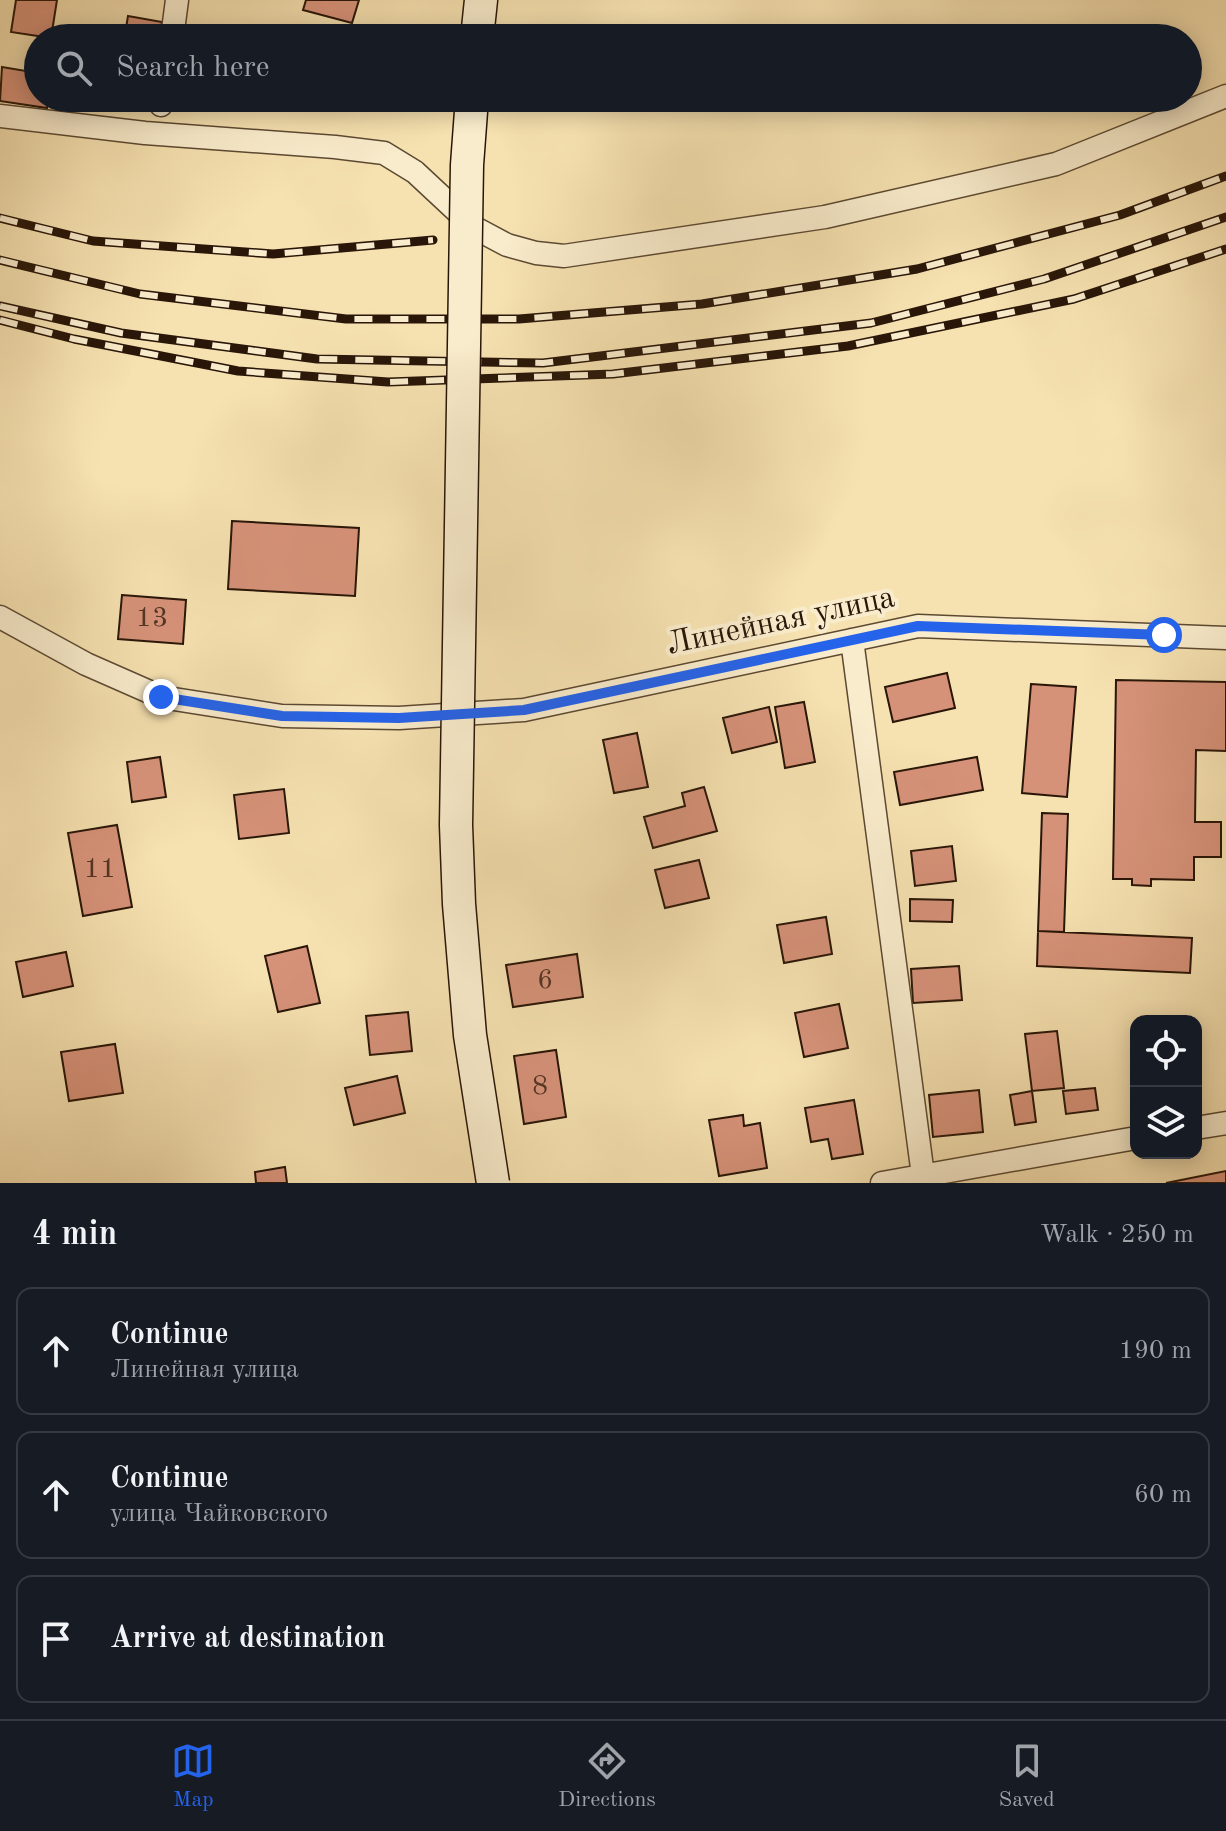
<!DOCTYPE html>
<meta charset="utf-8">
<style>
body{margin:0;font-family:"Old Standard TT",serif;background:#20242c;color:#f1f3f6}
.controls{position:absolute;right:24px;bottom:24px;display:grid;overflow:hidden;border-radius:16px;box-shadow:0 4px 20px #0003}
.controls button{width:72px;height:72px;display:grid;place-items:center;padding:0;border:0;border-bottom:2px solid #363941;background:#171b24;color:#f1f3f6;font:40px sans-serif}
.stop{position:absolute;width:24px;height:24px;margin:-18px;border:6px solid #2563eb;border-radius:50%;background:#fff}
.stop.end{background:#2563eb;border-color:#fff;box-shadow:0 2px 8px #0008}
.list{margin:0;padding:0;list-style:none}
h2{display:flex;justify-content:space-between;align-items:center;height:104px;margin:0;padding:0 32px;font-size:34px}
h2 small{font-size:26px;font-weight:400;color:#9ea1a6}
.list li{display:grid;grid-template-columns:52px 1fr auto;gap:24px;align-items:center;box-sizing:border-box;height:128px;margin:0 16px 16px;padding:0 16px;border:2px solid #363941;border-radius:16px}
.list b{display:block;font-size:30px;white-space:nowrap}
.list p{margin:0;font-size:26px;white-space:nowrap;color:#9ea1a6}
.list em{font-size:26px;font-style:normal;color:#9ea1a6}
.icon{flex:none;width:44px;height:44px;fill:none;stroke:currentColor;stroke-width:2;stroke-linecap:round;stroke-linejoin:round}
.map{position:relative;flex:none;width:1226px;height:1183px;overflow:hidden}
.search{position:absolute;background:#171b24;box-shadow:0 4px 20px #0003;left:24px;right:24px;top:24px;height:88px;display:flex;align-items:center;gap:20px;box-sizing:border-box;padding:0 28px;border-radius:44px;color:#9ea1a6;font-size:30px}
.sheet{height:536px;background:#171b24}
nav{display:flex;justify-content:space-around;align-items:center;box-sizing:border-box;height:112px;border-top:2px solid #363941;background:#171b24;font-size:22px;color:#9ea1a6}
nav a{display:grid;justify-items:center;gap:4px}
nav .on{color:#2563eb}
.map>svg:first-child{display:block}
.building{fill:#d69279;stroke:#291608;stroke-width:2}
.lines{fill:none;stroke-linecap:round;stroke-linejoin:round}
.street-casing{stroke:#5c4932;stroke-width:25}
.secondary-casing{stroke:#291608;stroke-width:35}
.street{stroke:#f9eccc;stroke-width:22}
.secondary{stroke:#f9eccc;stroke-width:32}
.rail-casing{stroke:#291608;stroke-width:9}
.rail{stroke:#f9eccc;stroke-width:6;stroke-dasharray:18;stroke-linecap:butt}
.secondary-bridge-casing{stroke:#291608;stroke-width:35;stroke-linecap:butt}
.secondary-bridge{stroke:#f9eccc;stroke-width:32}
.route{stroke:#2563eb;stroke-width:10}
.labels{text-anchor:middle;dominant-baseline:central;stroke-width:8;stroke-linejoin:round;paint-order:stroke}
.number-label{font-size:28px;fill:#543524}
.street-label{font-size:32px;fill:#291608;stroke:#f9eccc}
</style>
<div class="map">
<svg width="1226" height="1183" viewBox="0 0 1226 1183">
<rect width="100%" height="100%" fill="#f6e1b0"/>
<filter id="stains"><feTurbulence type="fractalNoise" baseFrequency=".0025" numOctaves="4"/><feColorMatrix values="0 0 0 0 .2 0 0 0 0 .09 0 0 0 0 .02 0 0 0 .5 -.17"/></filter>
<radialGradient id="worn" r=".72"><stop offset=".6" stop-color="#630" stop-opacity="0"/><stop offset="1" stop-color="#630" stop-opacity=".3"/></radialGradient>
<path class="building" d="M16 0H57L51 38 11 32Z
M306 0H359L352 23 303 10Z
M128 16 162 22 159 38H112L113 32 125 34Z
M2 67 38 73V98H49L47 108 0 101Z
M232 521 359 528 355 596 228 589Z
M122 595 186 600 183 644 118 639Z
M947 673 955 708 893 722 885 687Z
M1116 680 1226 682V751L1196 750 1195 822H1221V857H1194V880L1151 879V886L1132 885V879H1113Z
M1031 684 1076 687 1067 797 1022 793Z
M804 702 815 762 785 768 775 707Z
M769 707 777 742 732 753 723 718Z
M637 733 648 787 614 793 603 740Z
M160 757 166 797 132 802 127 762Z
M977 757 983 790 900 805 894 772Z
M704 787 717 831 653 848 644 817 685 806 682 793Z
M284 789 289 833 239 839 234 795Z
M1042 813 1068 814 1064 932 1038 931Z
M117 825 132 907 83 916 68 833Z
M952 846 956 881 915 886 911 851Z
M699 860 709 898 665 908 655 870Z
M910 899 953 900 952 922 910 921Z
M826 917 832 954 784 963 777 925Z
M1038 931 1192 938 1190 973 1037 966Z
M307 946 320 1003 278 1012 265 956Z
M66 952 73 986 23 997 16 962Z
M577 954 583 997 513 1007 506 965Z
M959 966 962 1000 913 1003 911 969Z
M839 1004 848 1048 804 1057 795 1013Z
M408 1012 412 1051 370 1055 366 1016Z
M1057 1031 1064 1088 1032 1091 1025 1034Z
M115 1044 123 1093 69 1101 61 1052Z
M556 1050 566 1117 524 1124 514 1056Z
M397 1076 405 1113 354 1125 345 1088Z
M1095 1088 1098 1110 1066 1114 1063 1091Z
M979 1090 983 1132 933 1137 929 1095Z
M1032 1091 1036 1122 1015 1125 1010 1095Z
M854 1100 863 1154 832 1159 828 1139 811 1142 805 1108Z
M743 1115 744 1126 760 1123 767 1168 719 1176 709 1120Z
M285 1167 287 1183H256L255 1172Z
M1226 1171V1183H1166Z"/>
<g class="lines">
<defs>
<path id="street" d="M172 38 177 0
M161 105 162 98
M0 116 145 133 335 147 384 153 415 172 475 228 507 245 536 253 564 256 825 217 1056 164 1226 96
M0 617 86 664 161 697 282 716 399 718 524 710 918 626 1226 638
M852 640 924 1183
M1196 1128 1226 1123
M882 1183 1136 1138"/>
<path id="secondary" d="M477 38 481 0"/>
</defs>
<use href="#street" class="street-casing"/>
<use href="#secondary" class="secondary-casing"/>
<use href="#street" class="street"/>
<use href="#secondary" class="secondary"/>
<defs>
<path id="rail" d="M0 218 93 241 273 254 433 240
M0 260 140 294 346 319H519L702 304 917 269 1120 215 1226 176
M0 306 121 333 317 359 543 363 871 323 1044 279 1226 217
M0 320 74 339 238 371 388 382 613 374 848 346 1074 299 1226 249"/>
</defs>
<use href="#rail" class="rail-casing"/>
<use href="#rail" class="rail"/>
<defs>
<path id="secondary-bridge" d="M472 98 467 165 456 825 459 904 470 1035 493 1183"/>
</defs>
<use href="#secondary-bridge" class="secondary-bridge-casing"/>
<use href="#secondary-bridge" class="secondary-bridge"/>
</g>
<g class="lines">
<path class="route" d="M161 697 282 716 399 718 524 710 918 626 1164 635"/>
</g>
<g class="labels">
<g class="number-label">
<text x="152" y="619">13</text>
<text x="100" y="870">11</text>
<text x="545" y="981">6</text>
<text x="540" y="1087">8</text>
</g>
<g class="street-label">
<text transform="translate(781 622) rotate(-12)">Линейная улица</text>
</g>
</g>
<rect width="100%" height="100%" filter="url(#stains)"/>
<rect width="100%" height="100%" fill="url(#worn)"/>
</svg>
<div class="controls">
<button><svg class="icon" aria-label="locate" viewBox="0 0 24 24"><circle cx="12" cy="12" r="6"/><path d="M12 2v4M12 18v4M2 12h4M18 12h4"/></svg></button>
<button><svg class="icon" aria-label="layers" viewBox="0 0 24 24"><path d="M12 4l9 5-9 5-9-5zM3 14l9 5 9-5"/></svg></button>
</div>
<div class="stop" style="left:1164px;top:635px"></div>
<div class="stop end" style="left:161px;top:697px"></div>
<div class="search"><svg class="icon" aria-label="search" viewBox="0 0 24 24"><circle cx="10" cy="10" r="6"/><path d="M15 15l6 6"/></svg>Search here</div>
</div>
<section class="sheet">
<h2>4 min<small>Walk · 250 m</small></h2>
<ul class="list">
<li><svg class="icon" aria-label="ahead" viewBox="0 0 24 24"><path d="M12 20V5M6 11l6-6 6 6"/></svg><div><b>Continue</b><p>Линейная улица</p></div><em>190 m</em></li>
<li><svg class="icon" aria-label="ahead" viewBox="0 0 24 24"><path d="M12 20V5M6 11l6-6 6 6"/></svg><div><b>Continue</b><p>улица Чайковского</p></div><em>60 m</em></li>
<li><svg class="icon" aria-label="arrive" viewBox="0 0 24 24"><path d="M6 21V4h12l-3 4 3 4H6"/></svg><div><b>Arrive at destination</b></div></li>
</ul>
</section>
<nav>
<a class="on"><svg class="icon" aria-label="map" viewBox="0 0 24 24"><path d="M3 6l6-2 6 2 6-2v14l-6 2-6-2-6 2zM9 4v14M15 6v14"/></svg>Map</a>
<a><svg class="icon" aria-label="directions" viewBox="0 0 24 24"><path d="M12 3l9 9-9 9-9-9zM9 14v-3h6M13 9l2 2-2 2"/></svg>Directions</a>
<a><svg class="icon" aria-label="saved" viewBox="0 0 24 24"><path d="M7 4h10v16l-5-4-5 4z"/></svg>Saved</a>
</nav>
